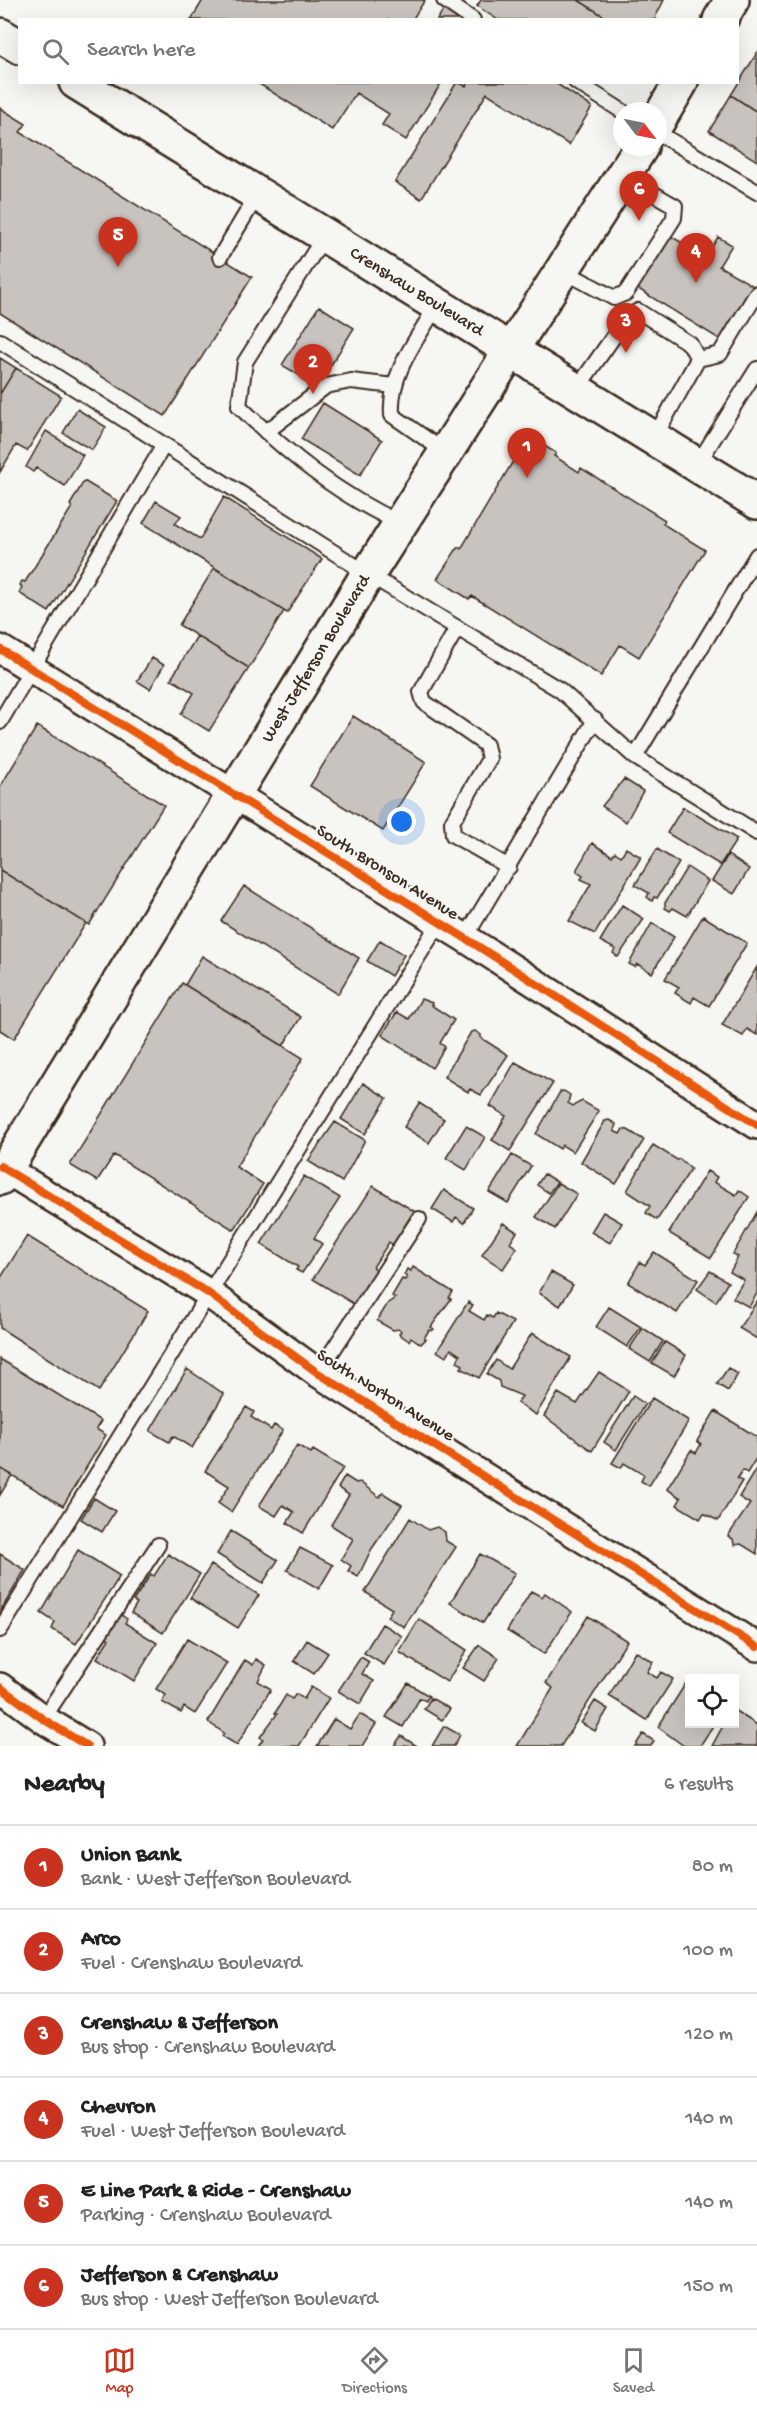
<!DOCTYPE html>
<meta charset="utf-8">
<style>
body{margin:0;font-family:"Gochi Hand",sans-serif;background:#f2f2f2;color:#222}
.controls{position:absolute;right:18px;bottom:18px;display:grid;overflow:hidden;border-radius:0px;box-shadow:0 6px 24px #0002}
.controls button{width:54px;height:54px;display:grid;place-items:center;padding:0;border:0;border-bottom:2px solid #e0e0e0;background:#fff;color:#222;font:30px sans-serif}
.compass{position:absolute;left:613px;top:102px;width:54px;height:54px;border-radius:50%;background:#fff;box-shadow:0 6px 24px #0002;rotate:122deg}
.you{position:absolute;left:402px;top:822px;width:21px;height:21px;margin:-15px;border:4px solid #fff;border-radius:50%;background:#1a73e8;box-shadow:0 0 0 9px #1a73e833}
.badge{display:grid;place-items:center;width:39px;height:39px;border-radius:50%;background:#c8321e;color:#fff;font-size:20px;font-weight:700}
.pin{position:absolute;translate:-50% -50px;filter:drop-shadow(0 2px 3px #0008)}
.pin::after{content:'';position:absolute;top:32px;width:21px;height:18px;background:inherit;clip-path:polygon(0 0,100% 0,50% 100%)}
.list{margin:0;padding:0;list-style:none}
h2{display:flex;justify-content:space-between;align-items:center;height:78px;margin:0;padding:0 24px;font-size:26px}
h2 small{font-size:20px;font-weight:400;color:#767676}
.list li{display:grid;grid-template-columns:39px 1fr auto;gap:18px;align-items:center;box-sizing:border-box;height:84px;padding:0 24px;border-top:2px solid #e0e0e0}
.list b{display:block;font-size:22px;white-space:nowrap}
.list p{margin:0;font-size:20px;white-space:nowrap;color:#767676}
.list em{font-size:20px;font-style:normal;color:#767676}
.icon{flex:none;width:33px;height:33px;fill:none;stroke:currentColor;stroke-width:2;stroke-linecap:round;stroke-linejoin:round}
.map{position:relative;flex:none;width:757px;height:1746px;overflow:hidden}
.search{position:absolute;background:#fff;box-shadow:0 6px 24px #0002;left:18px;right:18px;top:18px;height:66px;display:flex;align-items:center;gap:15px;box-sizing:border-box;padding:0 21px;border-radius:0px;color:#767676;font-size:22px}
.sheet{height:582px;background:#fff}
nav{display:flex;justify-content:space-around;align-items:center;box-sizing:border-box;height:84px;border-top:2px solid #e0e0e0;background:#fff;font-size:16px;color:#767676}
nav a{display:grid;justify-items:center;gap:3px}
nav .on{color:#c8321e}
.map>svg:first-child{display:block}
.building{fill:#c8c3be;stroke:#3b2a1e;stroke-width:1.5}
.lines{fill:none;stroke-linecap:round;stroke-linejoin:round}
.lane-casing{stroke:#3b2a1e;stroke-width:18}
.street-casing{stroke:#3b2a1e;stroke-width:32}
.secondary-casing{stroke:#3b2a1e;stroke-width:38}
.primary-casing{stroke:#3b2a1e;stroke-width:38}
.lane{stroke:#f6f6f2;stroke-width:14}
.street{stroke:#f6f6f2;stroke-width:27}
.secondary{stroke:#f6f6f2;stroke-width:33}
.primary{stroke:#f6f6f2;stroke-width:33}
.cycleway-casing{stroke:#f6f6f2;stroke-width:11}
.cycleway{stroke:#e8590c;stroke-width:8}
.labels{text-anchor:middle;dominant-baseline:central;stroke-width:4.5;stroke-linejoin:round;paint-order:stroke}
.street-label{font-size:18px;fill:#3b2a1e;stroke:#f6f6f2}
</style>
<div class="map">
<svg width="757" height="1746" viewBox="0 0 757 1746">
<rect width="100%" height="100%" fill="#f6f6f2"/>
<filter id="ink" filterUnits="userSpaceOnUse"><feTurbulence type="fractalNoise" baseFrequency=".0167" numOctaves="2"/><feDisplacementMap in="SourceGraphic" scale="12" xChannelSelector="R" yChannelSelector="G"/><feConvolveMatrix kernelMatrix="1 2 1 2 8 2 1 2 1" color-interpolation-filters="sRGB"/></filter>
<g filter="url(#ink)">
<path class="building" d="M203 0H425L412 20H191Z
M481 0H578L610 20H498L477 6Z
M578 0H664L655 18 657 20H610Z
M445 7 464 20H437Z
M757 53V112L731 95Z
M256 82H442L406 140 382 125 389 114 356 93 332 130Z
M457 82 466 86 468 82H554L592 107 569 145 487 93 421 199 395 182Z
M731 95 757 112V161L709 131Z
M0 108 26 124 20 132 252 277 165 416 0 313Z
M667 234 706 257 718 237 732 245 719 266 757 288 724 342 635 287Z
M319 306 354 328 318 386 282 365Z
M0 358 16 368 0 394Z
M16 368 61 396 27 451 16 445 0 472V394Z
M323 403 382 440 360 475 301 439Z
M77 409 106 427 92 450 63 433Z
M46 431 83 455 65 486 36 468 33 472 26 467Z
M528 436 556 453 554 456 579 472 581 468 665 520 663 524 705 550 639 657 620 645 601 676 472 596 469 599 437 579 458 547 461 549Z
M84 481 117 501 49 612 19 593 22 587 20 585 22 581 25 582 72 507 70 505Z
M224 497 322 559 287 613 143 523 156 501 181 516 175 524 200 539Z
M214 568 284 611 249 668 179 625Z
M197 636 249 668 209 731 181 714 194 693 171 679Z
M152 658 164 665 150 689 137 681Z
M353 716 426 762 383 831 310 786Z
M37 726 164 805 89 925 0 870V787Z
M624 779 643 791 626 822 602 806Z
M683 807 737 839 720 865 667 833Z
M592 843 612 856 615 852 621 856 626 848 641 857 595 934 569 921 591 884 581 879 583 876 577 872V869Z
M657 849 679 863 657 898 654 897 652 901 647 897 649 893 635 885Z
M728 855 749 869 734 894 712 881Z
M687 867 708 881 687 916 673 908 670 911 665 908V903Z
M0 870 86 923 14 1039 0 1030Z
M244 886 359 958 338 994 221 921Z
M622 905 644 919 618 957 613 953 615 949 600 941Z
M703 916 747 943 709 1006 694 997 691 1003 675 993 679 987 665 979Z
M652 923 674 937 652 973 637 964 635 967 629 964Z
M380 940 404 955 391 976 367 961Z
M202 956 301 1017 283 1046 185 985Z
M757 967V1035L747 1029 743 1036 722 1025Z
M182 983 303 1058 236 1167 263 1184 234 1230 114 1155 97 1181 70 1165Z
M421 999 432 1003 431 1005 454 1020 440 1043 445 1047 432 1068 382 1035 397 1012 409 1019Z
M475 1031 481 1035V1038L508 1055 481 1095 470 1089 468 1092 444 1077 471 1032Z
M515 1062 553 1083 510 1151 492 1140 506 1116 490 1106Z
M363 1083 387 1098 365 1134 341 1119Z
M564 1091 570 1095 568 1103 573 1106 582 1101 599 1111 573 1152 562 1145 560 1149 536 1134 560 1092Z
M419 1103 444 1119 429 1143 404 1127Z
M609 1120 616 1124 614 1131 620 1134 623 1129 628 1130 644 1140 616 1184 581 1162 605 1121Z
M335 1122 365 1140 342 1182 308 1161Z
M466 1126 485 1137 466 1170 446 1158Z
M653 1145 677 1160 680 1159 691 1169 657 1220 646 1213 650 1206 627 1191Z
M512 1155 531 1166 508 1203 489 1192Z
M707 1171 717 1177 714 1182 736 1195 739 1190 749 1197 711 1258 669 1233Z
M544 1174 557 1182 549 1193 537 1185Z
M304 1176 340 1198 314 1238 322 1244 302 1273 296 1270 298 1267 261 1244Z
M558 1183 577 1194 555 1229 536 1217Z
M373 1186 414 1211 393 1245 389 1242 373 1267 377 1270 376 1275 357 1306 313 1279Z
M444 1190 473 1208 464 1223 456 1217 453 1222 432 1209Z
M603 1212 622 1223 610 1243 591 1232Z
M757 1212V1293L749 1307 733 1298 744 1280 730 1272 738 1257 733 1254Z
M503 1223 517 1232 510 1243 517 1248 503 1269 482 1255Z
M27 1236 148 1311 99 1391 0 1328V1279Z
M654 1252 698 1280 677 1313 628 1283 640 1262 645 1265Z
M413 1267 453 1292 449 1298 451 1299 431 1327 434 1329 432 1331 429 1330 424 1338 426 1339 421 1344 411 1337 409 1341 399 1334 401 1331 399 1329 393 1330 377 1321 388 1303 395 1298 392 1296 402 1279 405 1280 407 1277 404 1275 407 1269 411 1271Z
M710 1271 728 1282 716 1302 697 1289Z
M551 1272 573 1285 560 1306 539 1293Z
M757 1301V1339L739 1328Z
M468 1302 473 1305 469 1311 484 1320 487 1315 493 1318 496 1313 513 1322 479 1378 461 1368 463 1365 457 1362 460 1355 451 1349 446 1357 437 1351Z
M609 1307 641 1327 627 1347 596 1327Z
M643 1328 663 1341 650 1362 629 1349Z
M532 1333 571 1357 536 1415 517 1403 522 1396 500 1387 499 1381 487 1374 496 1360 509 1369Z
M665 1342 686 1355 674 1376 652 1363Z
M0 1359 101 1421 96 1429 106 1435 63 1506 0 1468Z
M728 1368 738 1374 728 1391 717 1384Z
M187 1369 224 1394 192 1448 173 1436 169 1442 150 1431Z
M599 1372 629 1391 592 1451 544 1416 558 1393 577 1404Z
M633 1396 645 1404 616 1450 604 1442Z
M652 1398 689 1421 649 1486 641 1481 644 1475 624 1463 621 1468 612 1463Z
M246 1407 254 1412 251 1417 271 1430 274 1425 283 1430 231 1512 218 1503 229 1486 205 1471Z
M715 1411 757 1437V1457L747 1473 743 1470 737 1479 742 1481 718 1521 704 1513 700 1519 677 1505 681 1498 667 1489 691 1450 696 1453 701 1444 697 1441Z
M297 1445 311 1453 313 1450 343 1468 303 1533 287 1523 294 1512 283 1505 276 1516 259 1506Z
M757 1467V1554L741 1544 734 1545 733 1539 728 1536 750 1504 739 1497Z
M0 1468 12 1475 0 1495Z
M345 1476 356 1483 360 1482 379 1497 383 1493 402 1505 371 1550 358 1577 348 1571 351 1566 341 1559 353 1539 331 1525 349 1495 338 1488Z
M94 1498 115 1511 102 1532 81 1519Z
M410 1518 428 1530 437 1527 445 1532 446 1541 456 1547 404 1627 387 1617 392 1609 365 1592Z
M231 1531 278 1560 263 1583 217 1554Z
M300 1548 333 1565 319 1589 287 1570Z
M78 1550 120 1576 76 1644 52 1629 55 1622 41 1613Z
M0 1554 25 1570 0 1612Z
M168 1554 200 1574 163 1633 131 1613 137 1603 133 1601 151 1574 154 1576Z
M480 1554 515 1573 483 1623 450 1603Z
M211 1565 259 1595 238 1628 190 1598Z
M531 1591 542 1597 545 1593 572 1612 544 1654 507 1631Z
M120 1614 127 1619 125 1623 157 1643 134 1681 97 1658 109 1639 105 1636Z
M588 1616 627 1641 561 1746H517L553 1688 546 1683Z
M419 1619 467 1650 447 1682 399 1652Z
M382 1624 402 1636 384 1665 364 1653Z
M187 1639 227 1663 195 1714 184 1707 181 1713 162 1702 166 1695 156 1689Z
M307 1640 328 1653 314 1674 294 1661Z
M479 1645 499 1658 484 1681 463 1668Z
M635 1651 653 1662 647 1672 657 1678 661 1672 673 1679 647 1720 609 1696Z
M361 1657 369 1662 362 1674 374 1681 360 1704 338 1691Z
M256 1659 266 1665 258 1681 271 1689 237 1745 222 1736 224 1733 208 1722 245 1660 253 1665Z
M408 1683 429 1696 426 1701 420 1698 403 1727 386 1717Z
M686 1683 690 1685V1724H714L700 1746H684L658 1727Z
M311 1687 329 1698 299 1746H258L263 1739 260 1737 277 1714 275 1713 286 1695 292 1699 296 1694 304 1699Z
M431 1698 450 1709 442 1720 424 1709Z
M595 1701 608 1709 595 1731 581 1723Z
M734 1710 757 1725V1746H712L724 1724H734Z
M360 1714 376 1724 362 1746H317L334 1719 350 1729Z
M444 1726 460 1735 454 1746H432Z
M643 1734 654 1741 651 1746H635Z
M401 1736 417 1746H394Z"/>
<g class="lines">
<defs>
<path id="lane" d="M444 0 473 20
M576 82 622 111
M658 133 757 192
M325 235 245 362 239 406C287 453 338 495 400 523
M220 257 258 194
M562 270 614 298 626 293 674 218 675 206 623 176
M437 305C417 340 389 373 392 415L445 452
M0 341 368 574 560 690 635 757 757 833
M698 359 720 354 757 293
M576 390 626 319 638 311 690 344 698 359 654 438
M266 432 326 386 351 381 394 386
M697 465 757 369
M457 628 421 692 424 702 486 745 489 759 452 822 453 835 509 867
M0 722 164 445
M635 757 757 555
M465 938 595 720
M318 1373 419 1219
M0 1630 439 923
M43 1719 158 1545"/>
<path id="street" d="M0 649 465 938 757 1125
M0 1166 208 1293 318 1373 757 1647
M0 1687 43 1719 87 1746"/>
<g id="secondary">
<path d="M720 20 732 0"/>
<path d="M658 121 681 82"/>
<path id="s1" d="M0 1178 368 574 641 147"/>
</g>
<g id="primary">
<path d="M0 35 20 47"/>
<path id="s2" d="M76 82 757 502"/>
</g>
</defs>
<use href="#lane" class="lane-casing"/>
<use href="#street" class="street-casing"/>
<use href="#secondary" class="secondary-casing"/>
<use href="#primary" class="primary-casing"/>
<use href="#lane" class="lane"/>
<use href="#street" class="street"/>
<use href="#secondary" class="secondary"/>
<use href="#primary" class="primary"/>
<defs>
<path id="cycleway" d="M0 649 465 938 757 1125
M0 1166 208 1293 318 1373 757 1647
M0 1687 43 1719 87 1746"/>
</defs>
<use href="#cycleway" class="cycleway-casing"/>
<use href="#cycleway" class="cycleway"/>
</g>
</g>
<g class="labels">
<g class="street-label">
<text stroke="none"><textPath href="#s2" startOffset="400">Crenshaw Boulevard</textPath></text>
<text stroke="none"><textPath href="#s1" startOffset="608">West Jefferson Boulevard</textPath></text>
<text transform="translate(387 873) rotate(32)">South Bronson Avenue</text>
<text transform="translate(385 1396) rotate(32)">South Norton Avenue</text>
</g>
</g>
</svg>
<div class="controls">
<button><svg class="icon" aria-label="locate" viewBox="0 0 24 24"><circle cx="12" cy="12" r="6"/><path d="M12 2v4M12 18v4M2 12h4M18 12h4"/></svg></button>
</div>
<svg class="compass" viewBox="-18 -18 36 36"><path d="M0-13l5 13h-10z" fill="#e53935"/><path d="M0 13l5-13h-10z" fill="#767676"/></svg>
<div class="you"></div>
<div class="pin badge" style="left:527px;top:478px">1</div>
<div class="pin badge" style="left:313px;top:394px">2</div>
<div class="pin badge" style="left:626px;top:353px">3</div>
<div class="pin badge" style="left:696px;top:283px">4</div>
<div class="pin badge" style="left:118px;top:267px">5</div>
<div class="pin badge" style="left:639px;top:221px">6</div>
<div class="search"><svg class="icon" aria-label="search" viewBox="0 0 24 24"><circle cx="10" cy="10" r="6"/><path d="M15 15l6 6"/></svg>Search here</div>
</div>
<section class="sheet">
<h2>Nearby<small>6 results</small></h2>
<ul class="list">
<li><span class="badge">1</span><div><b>Union Bank</b><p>Bank · West Jefferson Boulevard</p></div><em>80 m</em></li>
<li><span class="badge">2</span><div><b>Arco</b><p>Fuel · Crenshaw Boulevard</p></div><em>100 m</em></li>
<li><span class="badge">3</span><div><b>Crenshaw &amp; Jefferson</b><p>Bus stop · Crenshaw Boulevard</p></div><em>120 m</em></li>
<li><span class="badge">4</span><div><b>Chevron</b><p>Fuel · West Jefferson Boulevard</p></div><em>140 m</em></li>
<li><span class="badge">5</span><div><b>E Line Park &amp; Ride - Crenshaw</b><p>Parking · Crenshaw Boulevard</p></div><em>140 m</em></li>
<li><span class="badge">6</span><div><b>Jefferson &amp; Crenshaw</b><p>Bus stop · West Jefferson Boulevard</p></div><em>150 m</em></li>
</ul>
</section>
<nav>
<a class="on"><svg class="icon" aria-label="map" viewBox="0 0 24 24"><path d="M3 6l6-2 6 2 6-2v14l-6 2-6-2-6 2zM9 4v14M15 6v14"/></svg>Map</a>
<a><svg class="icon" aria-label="directions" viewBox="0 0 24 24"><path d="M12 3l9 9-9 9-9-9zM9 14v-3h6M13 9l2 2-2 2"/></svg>Directions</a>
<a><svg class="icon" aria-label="saved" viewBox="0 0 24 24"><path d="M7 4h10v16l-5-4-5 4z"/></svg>Saved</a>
</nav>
